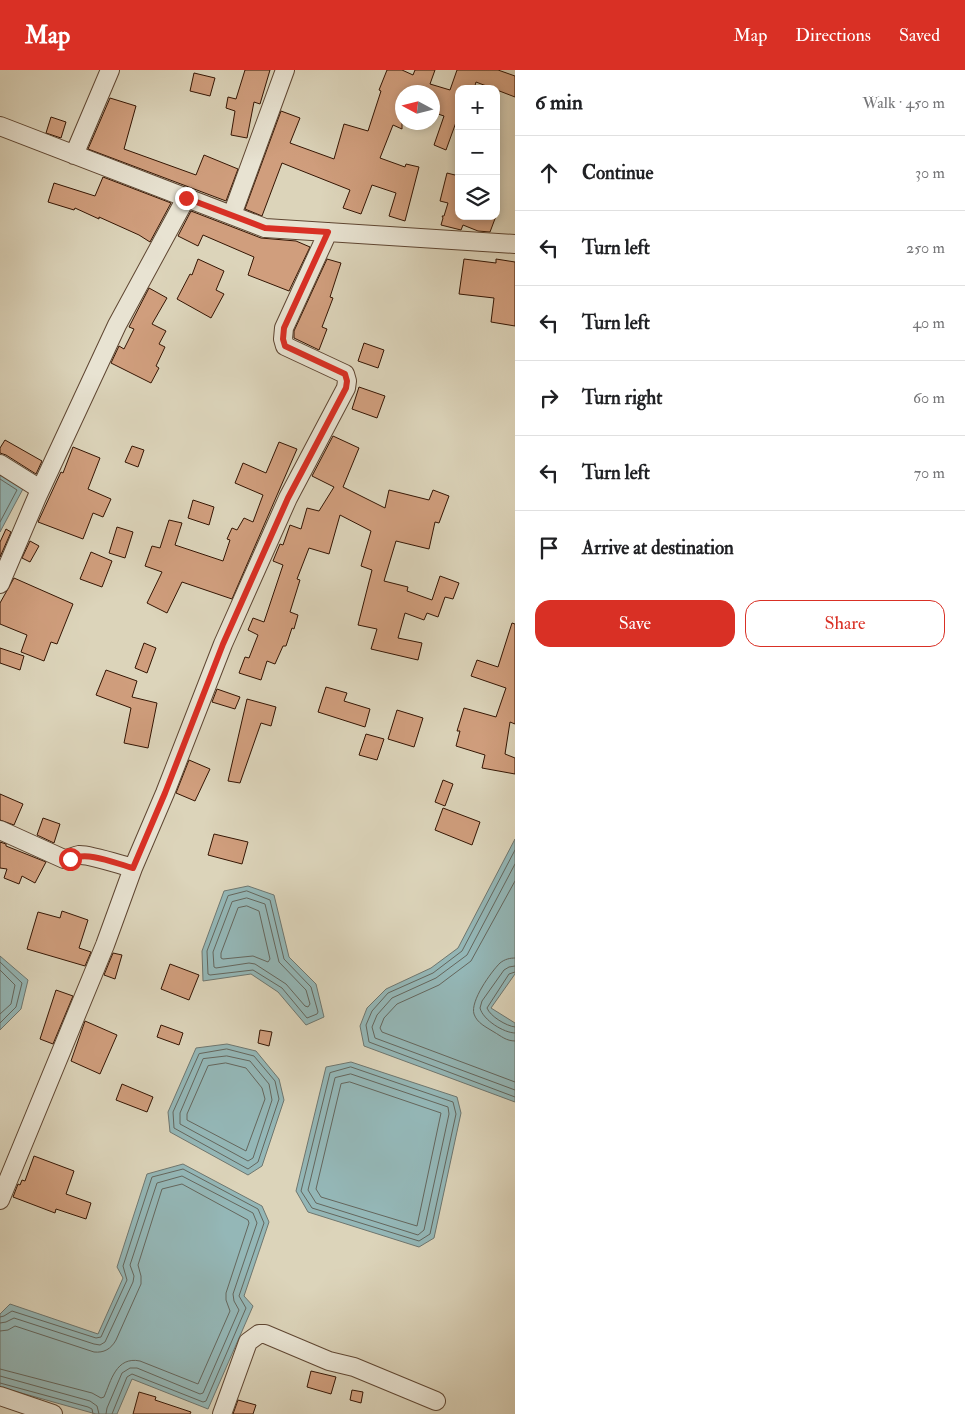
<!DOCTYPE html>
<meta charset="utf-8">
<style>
body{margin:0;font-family:"IM FELL Double Pica",serif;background:#f6f6f6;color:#202124}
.controls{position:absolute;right:15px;top:15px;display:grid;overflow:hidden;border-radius:10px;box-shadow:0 2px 8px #0003}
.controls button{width:45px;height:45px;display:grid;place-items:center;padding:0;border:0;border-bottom:1px solid #e0e0e0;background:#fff;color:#202124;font:25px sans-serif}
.compass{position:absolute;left:395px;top:15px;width:45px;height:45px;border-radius:50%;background:#fff;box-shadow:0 2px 8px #0003;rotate:277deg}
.stop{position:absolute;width:15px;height:15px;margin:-11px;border:4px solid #d93025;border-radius:50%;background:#fff}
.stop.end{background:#d93025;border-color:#fff;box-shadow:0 1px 5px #0008}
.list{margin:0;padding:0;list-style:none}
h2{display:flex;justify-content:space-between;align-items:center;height:65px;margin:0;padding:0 20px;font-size:21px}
h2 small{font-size:16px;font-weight:400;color:#757577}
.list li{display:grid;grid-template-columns:32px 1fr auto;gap:15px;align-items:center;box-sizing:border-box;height:75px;padding:0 20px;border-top:1px solid #e0e0e0}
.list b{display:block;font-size:19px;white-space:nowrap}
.list em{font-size:16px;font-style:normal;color:#757577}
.actions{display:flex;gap:10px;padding:15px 20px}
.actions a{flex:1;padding:11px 0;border:1px solid #d93025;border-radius:15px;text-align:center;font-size:18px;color:#d93025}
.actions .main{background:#d93025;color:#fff}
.icon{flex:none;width:28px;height:28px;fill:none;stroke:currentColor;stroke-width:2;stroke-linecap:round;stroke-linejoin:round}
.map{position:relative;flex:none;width:515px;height:1344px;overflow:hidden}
header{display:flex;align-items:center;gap:30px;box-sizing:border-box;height:70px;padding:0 25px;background:#d93025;color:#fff}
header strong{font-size:24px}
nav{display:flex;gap:28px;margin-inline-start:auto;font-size:18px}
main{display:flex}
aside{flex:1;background:#fff}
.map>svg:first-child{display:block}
.water{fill:#94b7b7;stroke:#6e766f}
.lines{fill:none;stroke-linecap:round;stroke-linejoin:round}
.shore{stroke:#64665d;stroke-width:1}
.building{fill:#d09e7d;stroke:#341503}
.minor-casing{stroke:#5e4531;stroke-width:20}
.minor{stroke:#e8e3d2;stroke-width:18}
.route{stroke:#d93025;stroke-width:6}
</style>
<header>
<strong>Map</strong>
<nav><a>Map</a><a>Directions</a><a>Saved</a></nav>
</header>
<main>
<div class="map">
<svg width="515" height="1344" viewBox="0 0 515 1344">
<rect width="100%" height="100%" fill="#dcd4ba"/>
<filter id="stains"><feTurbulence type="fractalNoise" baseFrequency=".004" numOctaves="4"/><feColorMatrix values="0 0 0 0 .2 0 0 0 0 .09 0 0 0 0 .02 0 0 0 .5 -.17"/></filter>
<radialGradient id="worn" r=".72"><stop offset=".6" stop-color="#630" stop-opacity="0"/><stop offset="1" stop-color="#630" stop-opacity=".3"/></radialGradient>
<path class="water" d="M0 403 24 417 0 462Z
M515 769V904L491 938 515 953V1032L364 976 360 956 367 938 386 919 431 898 458 878Z
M248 816 274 825 289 887 316 914 324 947 306 955 278 922 251 904 203 911 202 881 224 821Z
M0 886 28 910 21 939 0 960Z
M227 974 256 981 279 1009 284 1030 262 1096 248 1105 170 1062 168 1042 196 978Z
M351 992 457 1027 461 1043 434 1168 419 1177 308 1142 296 1121 326 997Z
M183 1094 262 1136 269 1152 244 1226 253 1236 208 1339 132 1309 117 1344H96L0 1317V1244L10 1234 98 1264 123 1208 117 1197 147 1104Z"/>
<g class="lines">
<path class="shore" d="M0 409 17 420 0 452
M515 780 462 881 433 903 388 923 372 941 366 955 369 972 515 1027
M515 794 467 885 436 908 392 928 377 945 372 957 375 968 515 1020
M515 811 471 891 439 915 397 934 384 948 380 958 382 962 515 1012
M247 821 270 830 284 889 311 917 318 942 317 944 307 948 282 918 253 900 210 905 208 904 207 881 228 826Z
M247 828 265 834 279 892 306 920 310 934 308 937 305 936 286 914 255 894 249 893 216 898 214 897 213 882 232 832Z
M247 836 259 841 270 889 268 892 253 886 223 889 221 888V883L238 838Z
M515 888C510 888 505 889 500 893 491 902 470 931 474 944 477 953 486 957 494 962 501 966 506 971 515 971
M0 892 22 913 16 937 0 953
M515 896 509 897 504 900 482 931 480 938C483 950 504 963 515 963
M0 900 15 915 11 934 0 944
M515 902 509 904 487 938C490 946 506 956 515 957
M227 979 254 986 275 1011 279 1029 258 1092 248 1099 174 1058 173 1042 199 984Z
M227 986 250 991 269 1014 272 1030 253 1088 248 1091 180 1054V1043L203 989Z
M226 993 246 998 262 1018 265 1029 246 1081 187 1050V1044L208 996Z
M351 997 453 1032 456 1044 430 1164 419 1171 312 1138 301 1121 330 1003Z
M351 1004 448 1037 449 1044 424 1160 418 1165 316 1133 308 1120 335 1008Z
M350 1012 441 1043 417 1156 321 1127 316 1119 341 1014Z
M0 1247 4 1246 12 1241 96 1268 101 1267 127 1210 123 1196 152 1107 183 1099 258 1139 264 1153 239 1226 246 1238 206 1331 203 1332 132 1304 127 1307 112 1344
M0 1253 6 1252 14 1248 94 1274 100 1275 105 1272 133 1212 134 1206 130 1195 157 1113 182 1106 253 1143 257 1153 233 1224 234 1231 239 1240 203 1323 200 1324 137 1298H130L122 1303 107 1338 106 1344
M0 1261 8 1260 15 1256 94 1282C104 1283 111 1279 116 1270L141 1214V1206L138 1195 162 1119 182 1114 248 1150 249 1153 226 1223V1230L230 1241 198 1314 140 1291C116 1286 111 1311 104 1327L101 1328 92 1323 0 1299
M0 1306 90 1331 97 1336 99 1344
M0 1313 88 1337 92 1339 93 1344"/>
</g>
<path class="building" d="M245 0H270L260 34 254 32 247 68 231 65 235 41 226 38 228 27 236 29Z
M387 0H402L413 5 415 0H435L430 14 450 20 457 0H498L515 6V27L476 12 474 19H459V44L446 80 434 75 444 46 432 42V22H402V59L393 55 380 88 405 97 406 94 419 97 405 151 389 146 396 123 372 115 361 144 343 138 350 120 282 93 262 146 245 139 281 41 300 48 290 73 334 89 344 54 368 61 381 21 379 20Z
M194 3 215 8 210 26 190 21Z
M110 28 136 36 124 79 196 105 204 85 238 99 226 131 88 79Z
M51 47 66 52 61 68 46 63Z
M447 103 459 106V146H496L490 162 478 161 463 155 461 160 441 155 443 148 442 146H444L448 133 440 131Z
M103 107 171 133 150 172 139 165 99 147V149L75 138 74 140 48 132 54 113 95 126Z
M191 141 261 168 296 171 310 177 289 221 248 205 254 187 203 165 198 176 178 166Z
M198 189 224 201 216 220 224 224 211 248 177 229 190 204 192 205Z
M327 189 341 193 330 227 333 228 322 257 327 259 319 280 294 268V261Z
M464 189 496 193V189L515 192V256L491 252 494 228 459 224Z
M149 218 167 228 152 254 166 261 159 274 165 277 156 296 159 298 151 313 111 293 119 276 124 279 134 259 129 257Z
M364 273 384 280 378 298 358 291Z
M359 317 385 326 377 348 352 339Z
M333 366 359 378 343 417 385 438 389 420 429 430 433 420 449 426 439 453 435 452 429 479 396 471 384 511 408 517 407 521 432 530 440 506 459 513 453 529 445 527 438 547 427 543 424 550 405 543 398 568 422 573 418 590 371 579 377 559 358 555 372 500 361 496 371 461 340 445 329 484 309 478 297 509 300 510 290 542 298 545 294 559 292 558 286 576H283L275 594 267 591 261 610 239 603 245 587 249 588 258 565 248 560 253 548 264 552 283 495 273 491 280 474 283 475 290 455 301 459 307 438 319 441 334 417 312 406Z
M5 370 42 391 36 404 6 385 0 383V378Z
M279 372 297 379 232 529 182 512 167 543 147 533 162 502 145 496 152 476 160 478 169 450 182 453 175 475 223 491 230 470 227 469 232 458 237 460 244 448 253 452 263 425 235 413 243 393 266 403Z
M132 376 144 380 138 397 125 392Z
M73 377 100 388 88 419 111 429 103 447 93 443 83 469 38 452 61 402 63 403Z
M193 430 214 437 209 455 188 448Z
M117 457 133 462 125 488 109 483Z
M6 459 11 462 0 487V472Z
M30 471 39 476 30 492 22 488Z
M91 482 112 491 102 517 80 509Z
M14 508 73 534 57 574 51 572 44 591 21 582 27 565 0 554V533Z
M512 553 515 554V654L510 652 505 684 515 688V704L482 698 485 685 456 676 460 661H457L464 638 496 647 506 618 471 606 477 590 498 597Z
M144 573 156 578 147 603 135 598Z
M0 578 24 586 20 600 0 593Z
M106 600 137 611 132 627 157 633 148 678 124 673 131 638 96 625Z
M326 617 347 623 344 631 370 639 365 657 318 642Z
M217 619 240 627 235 639 212 632Z
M247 629 276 637 271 656 261 653 240 713 228 711Z
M397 640 423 648 414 677 388 669Z
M366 664 384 669 377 690 359 685Z
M189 690 210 699 195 731 176 723Z
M443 710 453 714 445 736 435 732Z
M0 724 23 734 14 755 0 750Z
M443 738 480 752 472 775 435 760Z
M43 748 60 754 54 773 37 765Z
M214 764 248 772 242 794 208 785Z
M0 772 6 774V776L46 792 35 813 22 806 19 814 4 808 7 799 0 798Z
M62 841 88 850 79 878 91 882 85 896 27 879 38 842 60 848Z
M113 883 122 885 115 909 104 905Z
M170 894 199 905 189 930 161 919Z
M56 920 73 926 53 974 40 969Z
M85 951 117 965 100 1004 71 991Z
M161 955 183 963 179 975 157 967Z
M260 960 272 962 269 976 258 973Z
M122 1014 153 1027 147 1042 116 1030Z
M34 1086 74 1101 66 1124 91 1133 86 1149 56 1139 55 1143 13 1127 18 1114 20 1115 22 1110 25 1111Z
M311 1301 336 1307 331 1324 307 1317Z
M352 1320 363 1322 361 1333 350 1330Z
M139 1322 156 1327 155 1330 191 1342 190 1344H133Z
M238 1330 256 1335 253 1344H233Z"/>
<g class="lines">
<defs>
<path id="minor" d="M0 56 265 158 515 174
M74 85 110 0
M232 145 285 0
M0 394 40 419
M0 514 37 427 117 255 186 128
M0 760 64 789C70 789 73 786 79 785 89 784 121 795 133 798
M0 1130 105 875 133 798 165 723 223 574 288 428 346 318 347 311 345 304 285 276 283 269 284 258 328 162
M0 1326 53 1344
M222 1344 248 1272 259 1264H265L329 1291 354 1297 436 1331"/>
</defs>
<use href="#minor" class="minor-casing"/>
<use href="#minor" class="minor"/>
</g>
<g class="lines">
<path class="route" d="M70 789C89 781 114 793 133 798L165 723 223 574 288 428 346 318 347 311 345 304 285 276 283 269 284 258 328 162 265 158 186 128"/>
</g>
<rect width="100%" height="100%" filter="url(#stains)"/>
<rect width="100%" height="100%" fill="url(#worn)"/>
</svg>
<div class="controls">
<button>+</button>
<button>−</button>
<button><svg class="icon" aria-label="layers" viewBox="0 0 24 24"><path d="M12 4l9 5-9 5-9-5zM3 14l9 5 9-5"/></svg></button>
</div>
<svg class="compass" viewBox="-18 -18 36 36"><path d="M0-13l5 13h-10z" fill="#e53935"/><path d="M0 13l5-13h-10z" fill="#757577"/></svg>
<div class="stop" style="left:70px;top:789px"></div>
<div class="stop end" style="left:186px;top:128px"></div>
</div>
<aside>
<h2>6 min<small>Walk · 450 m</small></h2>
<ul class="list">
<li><svg class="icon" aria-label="ahead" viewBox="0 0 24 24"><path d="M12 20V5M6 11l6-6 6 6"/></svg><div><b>Continue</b></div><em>30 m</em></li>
<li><svg class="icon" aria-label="left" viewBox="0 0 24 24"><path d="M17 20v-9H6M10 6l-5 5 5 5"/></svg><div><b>Turn left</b></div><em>250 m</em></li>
<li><svg class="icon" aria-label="left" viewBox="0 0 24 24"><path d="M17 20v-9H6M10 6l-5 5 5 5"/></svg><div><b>Turn left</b></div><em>40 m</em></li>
<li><svg class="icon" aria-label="right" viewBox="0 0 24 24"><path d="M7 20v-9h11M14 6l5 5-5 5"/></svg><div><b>Turn right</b></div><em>60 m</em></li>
<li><svg class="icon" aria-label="left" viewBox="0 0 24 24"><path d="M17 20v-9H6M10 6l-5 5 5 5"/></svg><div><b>Turn left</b></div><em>70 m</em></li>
<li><svg class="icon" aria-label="arrive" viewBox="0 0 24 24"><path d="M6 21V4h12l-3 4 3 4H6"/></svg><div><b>Arrive at destination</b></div></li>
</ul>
<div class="actions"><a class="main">Save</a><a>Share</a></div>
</aside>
</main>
